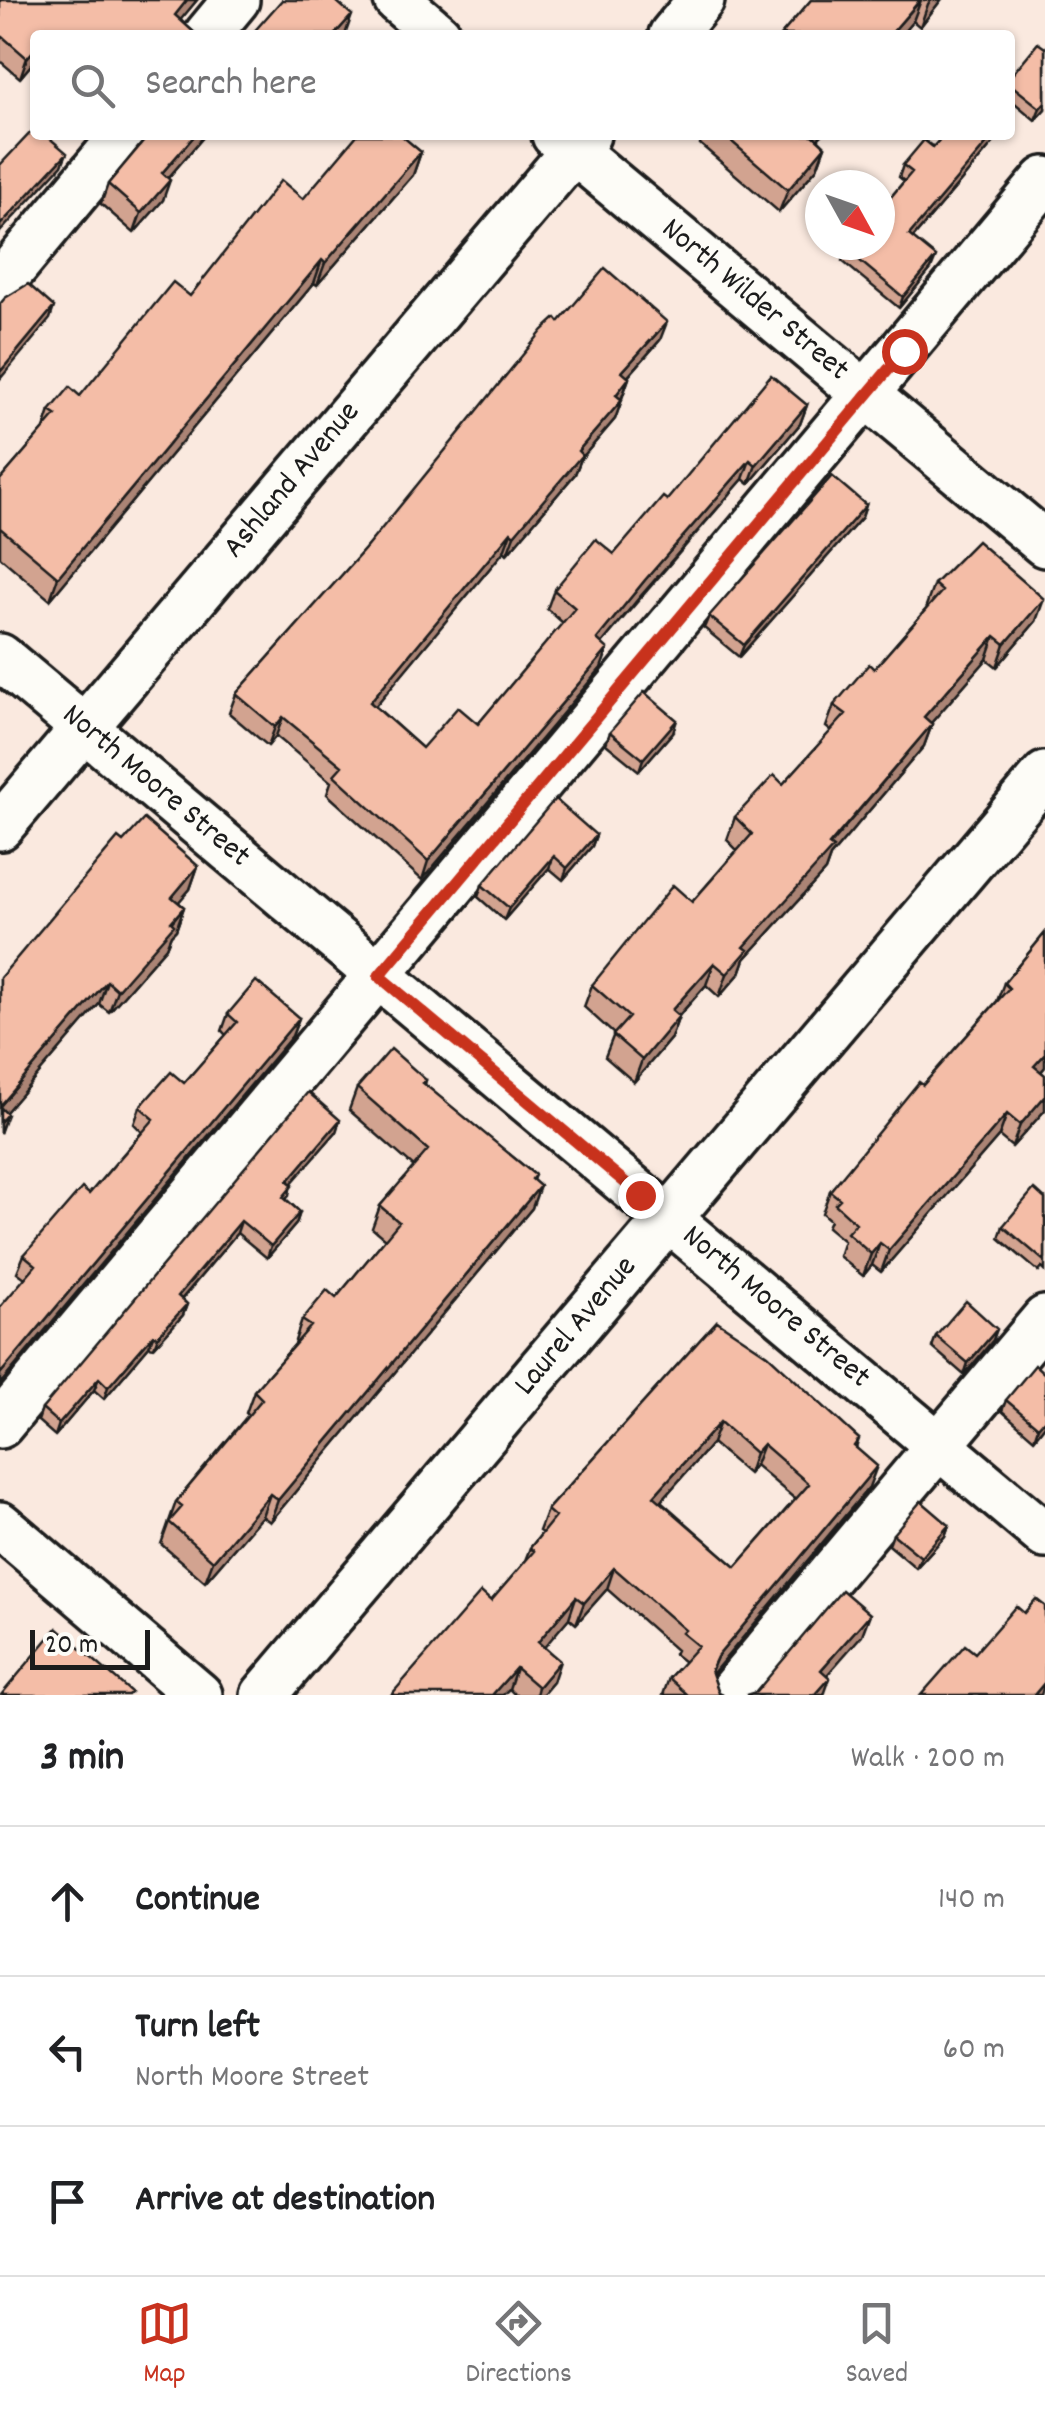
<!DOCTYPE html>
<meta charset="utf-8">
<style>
body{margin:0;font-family:Dekko,sans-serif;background:#f2f2f2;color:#202124}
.compass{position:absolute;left:805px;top:170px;width:90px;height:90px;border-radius:50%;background:#fff;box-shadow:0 2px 8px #0004;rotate:130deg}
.scale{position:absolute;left:30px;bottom:25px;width:120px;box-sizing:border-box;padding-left:10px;border:5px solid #1c1c1c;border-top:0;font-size:28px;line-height:35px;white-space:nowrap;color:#1c1c1c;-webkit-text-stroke:8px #fdfcf7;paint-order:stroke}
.stop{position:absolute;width:30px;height:30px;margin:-22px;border:8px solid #c8321e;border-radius:50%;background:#fff}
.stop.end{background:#c8321e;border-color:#fff;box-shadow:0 2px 10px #0008}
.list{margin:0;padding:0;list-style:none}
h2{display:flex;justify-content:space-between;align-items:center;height:130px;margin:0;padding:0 40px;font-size:42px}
h2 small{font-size:32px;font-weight:400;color:#757577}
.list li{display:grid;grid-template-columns:65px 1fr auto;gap:30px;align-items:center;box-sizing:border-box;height:150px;padding:0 40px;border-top:2px solid #e0e0e0}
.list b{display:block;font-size:38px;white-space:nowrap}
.list p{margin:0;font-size:32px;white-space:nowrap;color:#757577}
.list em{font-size:32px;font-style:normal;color:#757577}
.icon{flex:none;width:55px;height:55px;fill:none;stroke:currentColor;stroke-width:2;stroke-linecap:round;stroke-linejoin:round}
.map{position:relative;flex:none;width:1045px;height:1695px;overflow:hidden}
.search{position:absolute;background:#fff;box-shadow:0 2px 8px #0004;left:30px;right:30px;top:30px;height:110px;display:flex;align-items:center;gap:25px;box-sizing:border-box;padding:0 35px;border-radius:10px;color:#757577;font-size:38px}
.sheet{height:580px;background:#fff}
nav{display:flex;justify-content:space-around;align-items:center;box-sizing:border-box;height:140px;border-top:2px solid #e0e0e0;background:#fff;font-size:28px;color:#757577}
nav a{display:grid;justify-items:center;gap:5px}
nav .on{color:#c8321e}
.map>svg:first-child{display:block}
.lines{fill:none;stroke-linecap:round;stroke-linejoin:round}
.minor-casing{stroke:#1c1c1c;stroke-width:52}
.minor{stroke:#fdfcf7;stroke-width:45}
.wall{fill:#d2a390;stroke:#1c1c1c;stroke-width:2.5;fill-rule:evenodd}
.shaded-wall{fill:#ab8475;stroke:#1c1c1c;stroke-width:2.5}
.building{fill:#f4bda7;stroke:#1c1c1c;stroke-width:2.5;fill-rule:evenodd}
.route{stroke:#c8321e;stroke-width:12}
.labels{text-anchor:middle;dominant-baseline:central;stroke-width:8;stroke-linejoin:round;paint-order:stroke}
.street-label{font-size:32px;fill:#1c1c1c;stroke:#fdfcf7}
</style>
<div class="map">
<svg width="1045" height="1695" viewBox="0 0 1045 1695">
<rect width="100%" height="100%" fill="#fae9df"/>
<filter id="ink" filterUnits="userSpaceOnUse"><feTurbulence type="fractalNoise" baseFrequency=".01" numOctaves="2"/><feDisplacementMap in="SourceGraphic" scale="20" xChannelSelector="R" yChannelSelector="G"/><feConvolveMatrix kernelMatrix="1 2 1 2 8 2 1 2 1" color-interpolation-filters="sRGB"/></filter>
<g filter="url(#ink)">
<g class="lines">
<defs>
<path id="minor" d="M397 0 438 35
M207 35 236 0
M672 35 701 0
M555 135 1045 544
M0 284 124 135
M0 657 1045 1535
M0 827 587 135
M0 1425 1045 180
M0 1525 199 1695
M264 1695 1045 775
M729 1695 1045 1319"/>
</defs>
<use href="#minor" class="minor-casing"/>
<use href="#minor" class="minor"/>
</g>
<path class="wall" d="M0 0H197L180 20 197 35H35V60L20 78 0 61Z
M811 0H941L920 27 913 21 901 35H781Z
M1045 48V109L1035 120 1010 99V77Z
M147 135H205L168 178 163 200 134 233 101 204 108 184 146 138Z
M703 135H822L818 139 825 146 817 168 779 212 700 144Z
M944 135H1000L913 238 931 269 899 308 842 261 847 250 904 181 899 177 903 165 933 147Z
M421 152 413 175 317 285 314 283 50 600 0 557V480L44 429 50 411 80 396 190 296 303 199Z
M559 322 660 340 628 377 629 378 615 419 581 459 575 474 507 554 504 551 375 706 422 748 478 724 563 623 547 609 554 590 614 554 667 500 807 405 800 424 749 484 743 479 602 643 601 668 422 880 327 794 331 782 276 736 268 746 229 713 236 694 365 549Z
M866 505 862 517 739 657 704 628 709 616Z
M934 584 1036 621 997 667 987 659 931 723 932 724 924 746 830 857 825 871 745 959 740 973 719 997 706 985 679 1016 671 1038 634 1082 605 1057 614 1034 584 1007 592 985 692 902 737 850 727 840 735 817 783 784 831 731 826 727 834 705 874 669 927 608 926 606Z
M610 732H673L639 771 606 744Z
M596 835 592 846 563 880 549 868 504 920 478 897 482 885Z
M123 842 198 866 190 889 178 902 184 907 176 930 171 935 166 947 109 1012 99 1004 6 1112 0 1133V978Z
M1045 933V1067L1041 1072 1045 1075V1110L1012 1147 999 1136 881 1272 872 1265 863 1276 839 1256 844 1241 827 1227 830 1220 822 1213 830 1191 997 1001 1004 983Z
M228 1014 299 1018 292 1036 25 1278 17 1272 24 1255 89 1194 142 1132 134 1124 140 1107 184 1083 226 1035 222 1031Z
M426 1080 425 1085 535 1175 533 1180 532 1208 270 1522 262 1516 205 1582 161 1544 176 1502 248 1415 246 1413 254 1391 296 1343 295 1341 302 1320 336 1298 385 1239 372 1228 380 1206 414 1167 349 1110 357 1088Z
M336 1132 291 1183 289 1196 286 1199 300 1212 296 1224 267 1258 237 1233 182 1299 187 1304 183 1315 154 1347 149 1346 104 1399 94 1390 55 1436 38 1421 42 1409Z
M1045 1199V1271L1042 1268 1039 1272 999 1238 1003 1226Z
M717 1321 859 1439 856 1448 869 1487 712 1674 719 1693 723 1695H663L669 1678 684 1662 674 1654 676 1650 607 1589 576 1624 569 1618 544 1647 553 1682 542 1695H515L509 1689 491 1601 524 1563 530 1548 542 1533 539 1531 547 1510ZM712 1443 748 1474 755 1465 795 1499 736 1567 661 1501Z
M936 1336 993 1340 964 1375 932 1347Z
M1045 1374V1425L1034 1439 1002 1411 1006 1400Z
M949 1525 945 1536 916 1568 889 1545 893 1534Z"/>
<path class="shaded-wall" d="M187 0H197L168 35 175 15Z
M921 0 913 21 901 35H890Z
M931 0H941L920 27 928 4Z
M352 15 345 35H334Z
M35 49V60L20 78 27 58Z
M1045 102V109L1035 120 1040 108Z
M195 135H205L155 193 162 173Z
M994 135H1000L905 247 909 235Z
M825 146 817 168 779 212 788 190Z
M421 152 413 175 317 285 325 263Z
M67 153 62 165 0 232V225Z
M170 180 163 200 134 233 141 213Z
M936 257 931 269 899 308 903 297Z
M322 260 314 283 50 600 58 577Z
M54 307 50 319 0 379V372Z
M667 322 660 340 615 391 622 372Z
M629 378 622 397 609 414 616 395Z
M622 400 615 419 581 459 575 474 507 554 514 535 578 451Z
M807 405 800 424 749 484 756 465Z
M750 460 743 479 638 599 590 658 597 639 645 580Z
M866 505 862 517 739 657 744 645Z
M511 532 504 551 363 721 370 702Z
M1044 599 1036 621 997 667 1005 644Z
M995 636 987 659 916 740 924 717Z
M608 649 601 668 422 880 428 861Z
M283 717 276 736 268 746 275 727Z
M677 720 673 732 639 771 643 759Z
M932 724 924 746 830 857 825 871 745 959 740 973 719 997 727 974 744 947Z
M596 835 592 846 563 880 567 868Z
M554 856 549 868 504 920 509 908Z
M198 866 190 889 164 919 172 897Z
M184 907 176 930 171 935 166 947 109 1012 117 990Z
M714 963 706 985 664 1032 672 1010Z
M107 981 99 1004 0 1119V1106Z
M679 1016 671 1038 634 1082 642 1060Z
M299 1018 292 1036 0 1384V1374Z
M1045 1054V1067L1026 1089 1034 1066Z
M1045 1096V1110L1012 1147 1020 1125Z
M7 1114 0 1133V1122Z
M1007 1114 999 1136 881 1272 889 1250Z
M340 1120 336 1132 284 1192 288 1181Z
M540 1186 532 1208 270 1522 278 1500Z
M300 1212 296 1224 267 1258 271 1246Z
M241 1221 237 1233 174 1308 178 1296Z
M880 1243 872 1265 863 1276 871 1254Z
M187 1304 183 1315 154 1347 158 1336Z
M997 1329 993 1340 964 1375 968 1363Z
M153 1335 149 1346 104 1399 108 1387Z
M99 1378 94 1390 55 1436 59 1424Z
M1045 1419V1425L1034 1439 1038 1427Z
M720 1422 712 1443 647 1517 654 1496Z
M763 1444 755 1465 748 1474 755 1453Z
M877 1466 869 1487 709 1678 703 1691 717 1657Z
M270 1494 262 1516 205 1582 213 1561Z
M949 1525 945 1536 916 1568 921 1557Z
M614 1568 607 1589 576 1624 584 1603Z
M576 1597 569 1618 531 1663 538 1642Z
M870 1614 862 1635 813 1691 821 1670Z
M560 1661 553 1682 542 1695H536L538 1687Z
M516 1668 509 1689 503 1695H492Z
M830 1678 824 1695H815Z
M1045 1682 1041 1695H1034Z"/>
<path class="building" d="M0 0H187L175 15 197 35H55L50 31 47 35H35V49L27 58 3 37 0 40Z
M282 0H335L352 15 334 35H251Z
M811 0H920L890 35H781Z
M1038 43 1045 48V102L1040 108 1010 84V77Z
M35 128V135H46L67 153 0 225V165Z
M149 135H195L162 173 170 180 141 213 108 184Z
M357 135H401L421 152 325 263 322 260 58 577 0 528V480L56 415 50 411 70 387 80 396 173 282 190 296 281 180 303 199Z
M724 135H813L825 146 788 190Z
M944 135H994L909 235 936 257 903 297 847 250 850 245H880V210L912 172 903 165 924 140 933 147Z
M605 268 667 322 622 372 629 378 616 395 622 400 578 451 582 455 514 535 511 532 370 702 422 748 458 707 478 724 575 608 554 590 596 539 614 554 663 497 667 500 771 375 807 405 756 465 750 460 645 580 597 639 608 649 428 861 334 775 342 766 283 717 275 727 236 694 365 549 543 330 556 318 559 322Z
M28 284 54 307 0 372V304L5 298Z
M832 476 866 505 744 645 709 616Z
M977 541 1044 599 1005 644 995 636 924 717 932 724 829 845 833 848 744 947 748 950 727 974 714 963 672 1010 679 1016 642 1060 613 1035 629 1017 592 985 673 885 692 902 752 834 735 817 774 775 783 784 846 714 834 705 869 664 874 669 942 591 934 584Z
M644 692 677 720 643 759 610 732Z
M555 799 596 835 567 868 554 856 509 908 482 885Z
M144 819 198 866 172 897 184 907 171 922 174 925 117 990 107 981 0 1106V978L118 838 123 842Z
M1045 933V1054L1034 1066 1045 1075V1096L1020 1125 1007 1114 889 1250 880 1243 871 1254 847 1233 856 1223 835 1204 840 1199 830 1191 919 1082 923 1085 1009 988 1004 983Z
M256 981 299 1018 0 1374V1307L36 1265 24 1255 82 1188 89 1194 154 1119 140 1107 171 1072 184 1083 237 1022 228 1014Z
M391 1049 426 1080 423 1083 535 1175 532 1179 540 1186 278 1500 270 1494 213 1561 169 1522 182 1507 176 1502 262 1399 254 1391 311 1326 302 1320 327 1290 336 1298 399 1222 380 1206 428 1150 357 1088Z
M308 1092 340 1120 288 1181 293 1185 283 1197 300 1212 271 1246 241 1221 178 1296 187 1304 158 1336 153 1335 108 1387 99 1378 59 1424 42 1409Z
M0 1107 7 1114 0 1122Z
M1034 1189 1045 1199V1258L1043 1260 1003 1226Z
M966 1301 997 1329 968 1363 936 1336Z
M717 1321 768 1355 859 1439 854 1446 877 1466 717 1657 711 1670 719 1693 723 1695H688L669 1678 698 1646 682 1633 685 1630 614 1568 584 1603 576 1597 538 1642 560 1661 538 1687 516 1668 492 1695H391L481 1592 491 1601 534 1551 530 1548 555 1517 547 1510ZM720 1422 755 1453 763 1444 809 1484 736 1567 654 1496Z
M1035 1365 1045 1374V1419L1038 1427 1006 1400Z
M921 1501 949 1525 921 1557 893 1534Z
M842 1590 870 1614 821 1670 830 1678 815 1695H746L756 1692Z
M1036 1599 1045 1606V1682L1034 1695H921L965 1645 975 1653 1016 1606 1024 1613Z
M57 1628 131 1692 128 1695H1Z"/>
</g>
<g class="lines" filter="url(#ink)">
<path class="route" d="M640 1195 379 976 904 351"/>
</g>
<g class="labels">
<g class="street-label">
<text transform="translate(754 301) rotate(40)">North Wilder Street</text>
<text transform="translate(293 481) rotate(-50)">Ashland Avenue</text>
<text transform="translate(155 787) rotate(40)">North Moore Street</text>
<text transform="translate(775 1308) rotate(40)">North Moore Street</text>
<text transform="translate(577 1327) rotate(-50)">Laurel Avenue</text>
</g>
</g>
</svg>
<svg class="compass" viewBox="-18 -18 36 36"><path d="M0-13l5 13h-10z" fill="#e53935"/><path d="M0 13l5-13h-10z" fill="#757577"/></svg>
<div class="scale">20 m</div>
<div class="stop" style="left:904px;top:351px"></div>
<div class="stop end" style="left:640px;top:1195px"></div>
<div class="search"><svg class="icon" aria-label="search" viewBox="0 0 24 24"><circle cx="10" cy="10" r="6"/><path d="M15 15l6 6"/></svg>Search here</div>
</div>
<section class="sheet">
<h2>3 min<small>Walk · 200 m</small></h2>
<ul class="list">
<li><svg class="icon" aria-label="ahead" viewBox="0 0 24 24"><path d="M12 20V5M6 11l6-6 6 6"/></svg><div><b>Continue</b></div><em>140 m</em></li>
<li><svg class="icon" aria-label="left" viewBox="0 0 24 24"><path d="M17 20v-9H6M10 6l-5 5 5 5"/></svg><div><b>Turn left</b><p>North Moore Street</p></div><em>60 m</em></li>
<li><svg class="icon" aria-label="arrive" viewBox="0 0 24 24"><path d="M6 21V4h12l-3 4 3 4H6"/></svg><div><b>Arrive at destination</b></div></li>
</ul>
</section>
<nav>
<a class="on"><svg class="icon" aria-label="map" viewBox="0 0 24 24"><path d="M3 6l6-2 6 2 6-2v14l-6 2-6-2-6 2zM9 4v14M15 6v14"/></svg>Map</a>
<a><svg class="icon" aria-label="directions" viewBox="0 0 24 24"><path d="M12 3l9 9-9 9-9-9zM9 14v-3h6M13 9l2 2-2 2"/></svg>Directions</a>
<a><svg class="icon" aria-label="saved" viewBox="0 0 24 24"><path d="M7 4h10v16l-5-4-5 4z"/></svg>Saved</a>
</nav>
